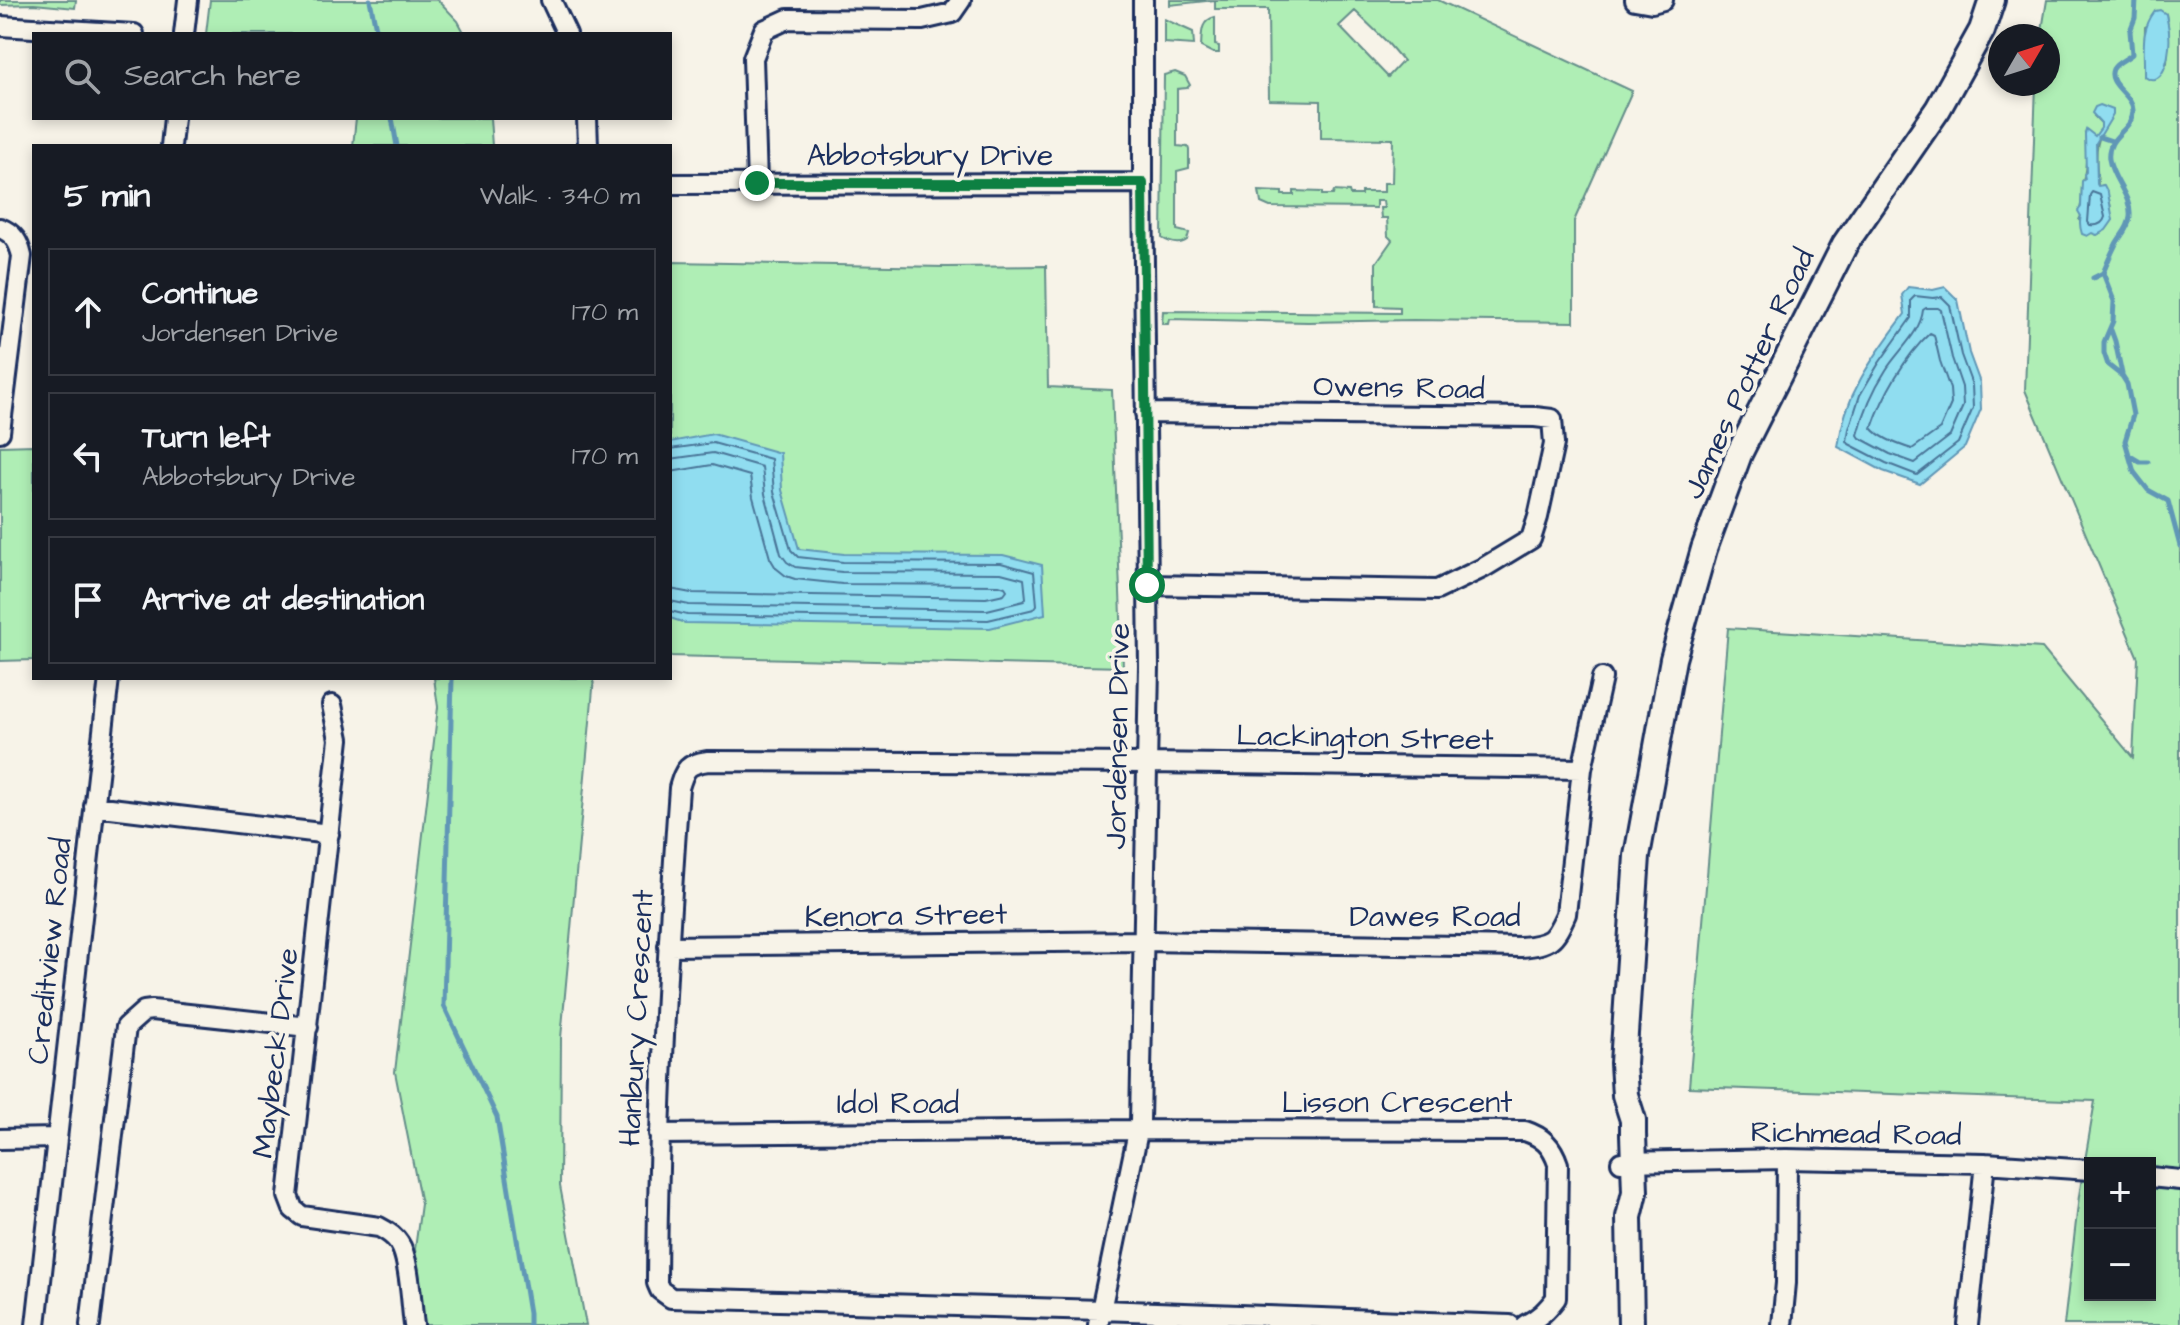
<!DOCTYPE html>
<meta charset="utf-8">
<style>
body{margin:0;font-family:"Architects Daughter",sans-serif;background:#20242c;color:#f1f3f6}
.controls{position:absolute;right:24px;bottom:24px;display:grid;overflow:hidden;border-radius:0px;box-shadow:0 4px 12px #0003}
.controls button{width:72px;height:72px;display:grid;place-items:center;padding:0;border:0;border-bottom:2px solid #363941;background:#171b24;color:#f1f3f6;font:40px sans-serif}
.compass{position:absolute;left:1988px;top:24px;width:72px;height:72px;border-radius:50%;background:#171b24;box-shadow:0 4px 12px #0003;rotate:51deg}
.stop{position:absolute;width:24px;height:24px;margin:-18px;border:6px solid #0b8043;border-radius:50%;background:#fff}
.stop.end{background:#0b8043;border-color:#fff;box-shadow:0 2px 8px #0008}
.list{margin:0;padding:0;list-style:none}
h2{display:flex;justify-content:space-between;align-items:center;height:104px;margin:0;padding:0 32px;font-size:34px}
h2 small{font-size:26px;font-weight:400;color:#9ea1a6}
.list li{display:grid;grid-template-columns:52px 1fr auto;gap:24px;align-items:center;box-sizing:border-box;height:128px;margin:0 16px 16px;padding:0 16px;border:2px solid #363941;border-radius:0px}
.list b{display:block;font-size:30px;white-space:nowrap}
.list p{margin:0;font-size:26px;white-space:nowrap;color:#9ea1a6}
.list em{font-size:26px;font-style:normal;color:#9ea1a6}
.icon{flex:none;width:44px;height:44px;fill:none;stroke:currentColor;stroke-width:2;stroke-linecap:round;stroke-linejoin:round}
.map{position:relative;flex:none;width:2180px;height:1325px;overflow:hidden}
.search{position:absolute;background:#171b24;box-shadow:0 4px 12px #0003;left:32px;top:32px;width:640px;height:88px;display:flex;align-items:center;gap:20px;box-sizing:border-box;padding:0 28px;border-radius:0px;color:#9ea1a6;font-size:30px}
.panel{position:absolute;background:#171b24;box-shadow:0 4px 12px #0003;left:32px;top:144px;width:640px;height:536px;border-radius:0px}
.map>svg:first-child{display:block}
.green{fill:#afeeb5;stroke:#658e8a;stroke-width:2;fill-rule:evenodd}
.water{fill:#90ddf0;stroke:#6197b6;stroke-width:2}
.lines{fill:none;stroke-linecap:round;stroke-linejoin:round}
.shore{stroke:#4a7598;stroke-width:2}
.stream{stroke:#6197b6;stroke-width:5}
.street-casing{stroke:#1b2f5e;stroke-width:24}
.secondary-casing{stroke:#1b2f5e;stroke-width:30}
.street{stroke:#f7f3e8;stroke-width:18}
.secondary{stroke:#f7f3e8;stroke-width:24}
.route{stroke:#0b8043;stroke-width:10}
.labels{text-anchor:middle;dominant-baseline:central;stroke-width:8;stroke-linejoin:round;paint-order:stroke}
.street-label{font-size:30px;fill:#1b2f5e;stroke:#f7f3e8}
</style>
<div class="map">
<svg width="2180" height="1325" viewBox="0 0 2180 1325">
<rect width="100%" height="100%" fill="#f7f3e8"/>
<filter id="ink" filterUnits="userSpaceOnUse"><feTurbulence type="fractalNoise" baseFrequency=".0125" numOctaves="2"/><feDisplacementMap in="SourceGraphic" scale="16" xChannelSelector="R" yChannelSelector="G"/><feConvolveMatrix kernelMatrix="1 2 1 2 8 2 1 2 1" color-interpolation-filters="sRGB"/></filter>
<g filter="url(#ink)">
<path class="green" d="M0 0H76L75 8 34 4 0 5Z
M210 0H438L458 21 465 34H206Z
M1170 0H1438L1632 91 1574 221V322L1413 320 1308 322 1169 319 1168 324H1162L1163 311 1400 313V307L1376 306V263L1392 240 1388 236 1387 218H1381L1380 208H1384L1383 201H1376V208L1270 207 1261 203 1259 191 1282 192V195H1294V191L1322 192V195H1333L1334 191 1349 192 1350 195H1361V192H1384V183H1392L1393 139 1321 138V101L1269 100 1268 9H1215V0L1170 5ZM1355 11 1386 41 1403 61 1388 77 1339 26Z
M2047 0H2180V1325H2064L2079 1196 2095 1101 1689 1087 1728 628 2042 648 2133 758 2138 658 2025 390 2036 84H2048V36H2041ZM2166 14 2169 33 2167 63 2144 76 2145 27ZM2095 117H2111C2091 145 2097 155 2098 187L2103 185C2113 203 2116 223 2097 235L2092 233 2079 220 2081 216 2079 211C2083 203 2081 194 2082 186 2086 170 2088 152 2085 134L2095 137 2102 128 2101 123ZM2090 1163H2150V1295H2090Z
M1215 17V45L1219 46V53H1213L1201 47C1202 33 1200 21 1215 17Z
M1164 19 1193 32 1194 45 1164 43Z
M1175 72 1185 76 1190 85 1187 88 1177 89V146L1188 147 1189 150V168L1177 171V230L1189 233 1187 240C1179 246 1170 243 1162 238L1164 75Z
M356 118H490L492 146H353Z
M670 262 946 267 1046 266 1048 387 1112 390 1123 667 670 656Z
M34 445V660L0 661V446Z
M434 678H594L561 1038 560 1186 586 1325H425L415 1249 421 1204 395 1072 438 707Z"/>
<path class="water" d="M2160 10 2166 14C2167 21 2169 27 2169 33 2171 46 2166 92 2144 76 2145 51 2139 32 2155 11Z
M2100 105 2113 110V115L2096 143 2097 184 2098 186 2104 185 2108 193 2113 220 2106 230 2097 235 2092 233 2087 236 2082 234C2080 228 2079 222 2081 216L2078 211 2081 207 2082 181 2085 179 2084 174 2086 172 2085 134 2086 129 2095 136 2101 128V123L2092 113 2095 107Z
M1908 287 1933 290 1945 287 1958 300 1969 353 1980 383 1981 409 1965 447 1920 484 1883 471 1838 447C1845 393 1873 357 1905 314L1902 295Z
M713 434 780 453 782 490 799 549 844 554 1003 555 1042 565 1045 614 990 628 685 623 670 618V442Z"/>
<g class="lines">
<path class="shore" d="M2092 192 2100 195 2105 217C2103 224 2097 226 2090 225L2088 222 2090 195Z
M1915 296 1933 298 1942 297 1950 305 1961 355 1972 385 1973 408 1958 443 1917 475 1886 463 1849 444 1847 441 1849 429 1860 395 1879 363 1911 318V300Z
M1926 308H1938L1941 310 1952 358 1962 387 1963 406 1950 436 1915 463 1890 454 1860 438 1858 435C1864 411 1873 390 1886 370 1898 351 1921 332 1923 310Z
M1930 333 1934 335 1940 361 1950 389 1951 404 1940 429 1912 449C1899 445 1881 439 1872 428 1883 395 1905 356 1930 333Z
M670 449 713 443 771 459 774 492 791 550 798 557 843 562 1001 563 1034 572 1037 605 1034 609 988 620 687 615 670 611
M670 459 713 453 762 467 765 494 781 554 787 562 795 567 842 572 1001 573 1024 579 1026 598 1024 601 987 610 689 605 670 601
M670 472 712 465 750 476 753 497 770 558 776 568 786 576 795 579 842 584 999 585 1005 587 1007 590 1004 594 986 598 691 593 670 589"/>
<path class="stream" d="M370 0 377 34
M2136 0 2135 18 2130 31 2132 54C2127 59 2117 62 2113 69 2106 85 2134 95 2133 111 2133 131 2106 135 2109 159 2112 180 2132 196 2130 217 2129 228 2121 235 2116 244 2111 254 2107 263 2103 273L2114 301 2113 321 2104 342V353L2108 365 2122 376 2127 384 2133 415 2125 441 2134 472 2148 490 2168 501 2180 546
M392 118 397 146
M2100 137 2112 141
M2093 278 2103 273
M2111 330 2115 341 2122 374
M2130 456 2140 462H2148
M452 678 444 1006 497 1117 529 1313V1325"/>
<defs>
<path id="street" d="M551 0 567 34
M1635 0 1652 3 1663 0
M0 26 134 34
M184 34 188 0
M587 118 588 146
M171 146 174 118
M757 183 753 58 764 30 788 19 922 20 952 13 961 0
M670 184 1143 183
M0 228C14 233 19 243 22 256L0 432
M1145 413 1535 417 1552 419 1554 444 1538 517 1531 539 1483 568 1437 590 1147 585
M332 705 339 739 288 1196 293 1209 302 1216 379 1227C387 1231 394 1235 399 1243 410 1259 411 1304 414 1325
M94 806 329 834
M668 946 1143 941 1521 947C1551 944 1554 941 1566 914L1582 769 1602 678
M659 1134 1139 1130 1525 1131C1543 1137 1552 1146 1558 1164L1556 1298C1547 1310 1539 1318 1525 1325
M0 1139 57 1138
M1621 1162 1787 1159 1985 1163 2090 1170
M2150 1177 2180 1180
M36 1325 109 678
M90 1325 126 1027 144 1011 152 1010 308 1027
M1098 1325 1140 1122 1149 666 1143 183V0
M1510 1325 1101 1310 671 1298 660 1290 657 1283C658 1117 667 953 679 788 685 768 687 764 708 761L1147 763 1582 769
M1782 1325 1786 1283 1787 1159
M1968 1325 1985 1163"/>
<path id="secondary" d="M1631 1325 1629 1217 1635 1192 1633 1134V1120L1625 1095 1623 1063 1637 856 1673 659 1704 549 1739 454 1845 244 1938 109 1982 30 1992 0"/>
</defs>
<use href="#street" class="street-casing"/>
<use href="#secondary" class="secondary-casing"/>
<use href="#street" class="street"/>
<use href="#secondary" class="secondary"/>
</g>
</g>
<g class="lines" filter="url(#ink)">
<path class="route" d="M757 183H1143L1147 585"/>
</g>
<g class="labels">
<g class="street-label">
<text x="930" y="156">Abbotsbury Drive</text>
<text transform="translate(1749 374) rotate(-65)">James Potter Road</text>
<text transform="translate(1399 388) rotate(1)">Owens Road</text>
<text transform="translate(1118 736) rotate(-89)">Jordensen Drive</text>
<text transform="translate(1365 738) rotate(1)">Lackington Street</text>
<text transform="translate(906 916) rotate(-1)">Kenora Street</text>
<text x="1435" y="917">Dawes Road</text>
<text transform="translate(50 951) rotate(-84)">Creditview Road</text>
<text transform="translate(637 1018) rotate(-87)">Hanbury Crescent</text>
<text transform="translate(276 1053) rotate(-83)">Maybeck Drive</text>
<text x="1397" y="1103">Lisson Crescent</text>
<text x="898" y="1104">Idol Road</text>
<text transform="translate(1856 1134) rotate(1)">Richmead Road</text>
</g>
</g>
</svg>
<div class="controls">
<button>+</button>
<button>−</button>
</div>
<svg class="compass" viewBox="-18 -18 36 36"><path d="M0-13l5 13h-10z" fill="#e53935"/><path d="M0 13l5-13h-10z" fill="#9ea1a6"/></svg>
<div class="stop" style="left:1147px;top:585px"></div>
<div class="stop end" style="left:757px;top:183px"></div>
<div class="search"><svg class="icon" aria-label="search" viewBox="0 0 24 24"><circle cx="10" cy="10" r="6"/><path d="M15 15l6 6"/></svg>Search here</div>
<section class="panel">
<h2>5 min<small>Walk · 340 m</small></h2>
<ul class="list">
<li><svg class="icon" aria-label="ahead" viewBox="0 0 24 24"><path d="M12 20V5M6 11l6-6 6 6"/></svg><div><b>Continue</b><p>Jordensen Drive</p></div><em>170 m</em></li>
<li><svg class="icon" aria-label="left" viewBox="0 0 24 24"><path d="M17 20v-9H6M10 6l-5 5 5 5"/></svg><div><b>Turn left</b><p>Abbotsbury Drive</p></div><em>170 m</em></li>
<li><svg class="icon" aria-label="arrive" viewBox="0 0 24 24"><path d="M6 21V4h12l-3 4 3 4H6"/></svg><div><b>Arrive at destination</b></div></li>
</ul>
</section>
</div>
